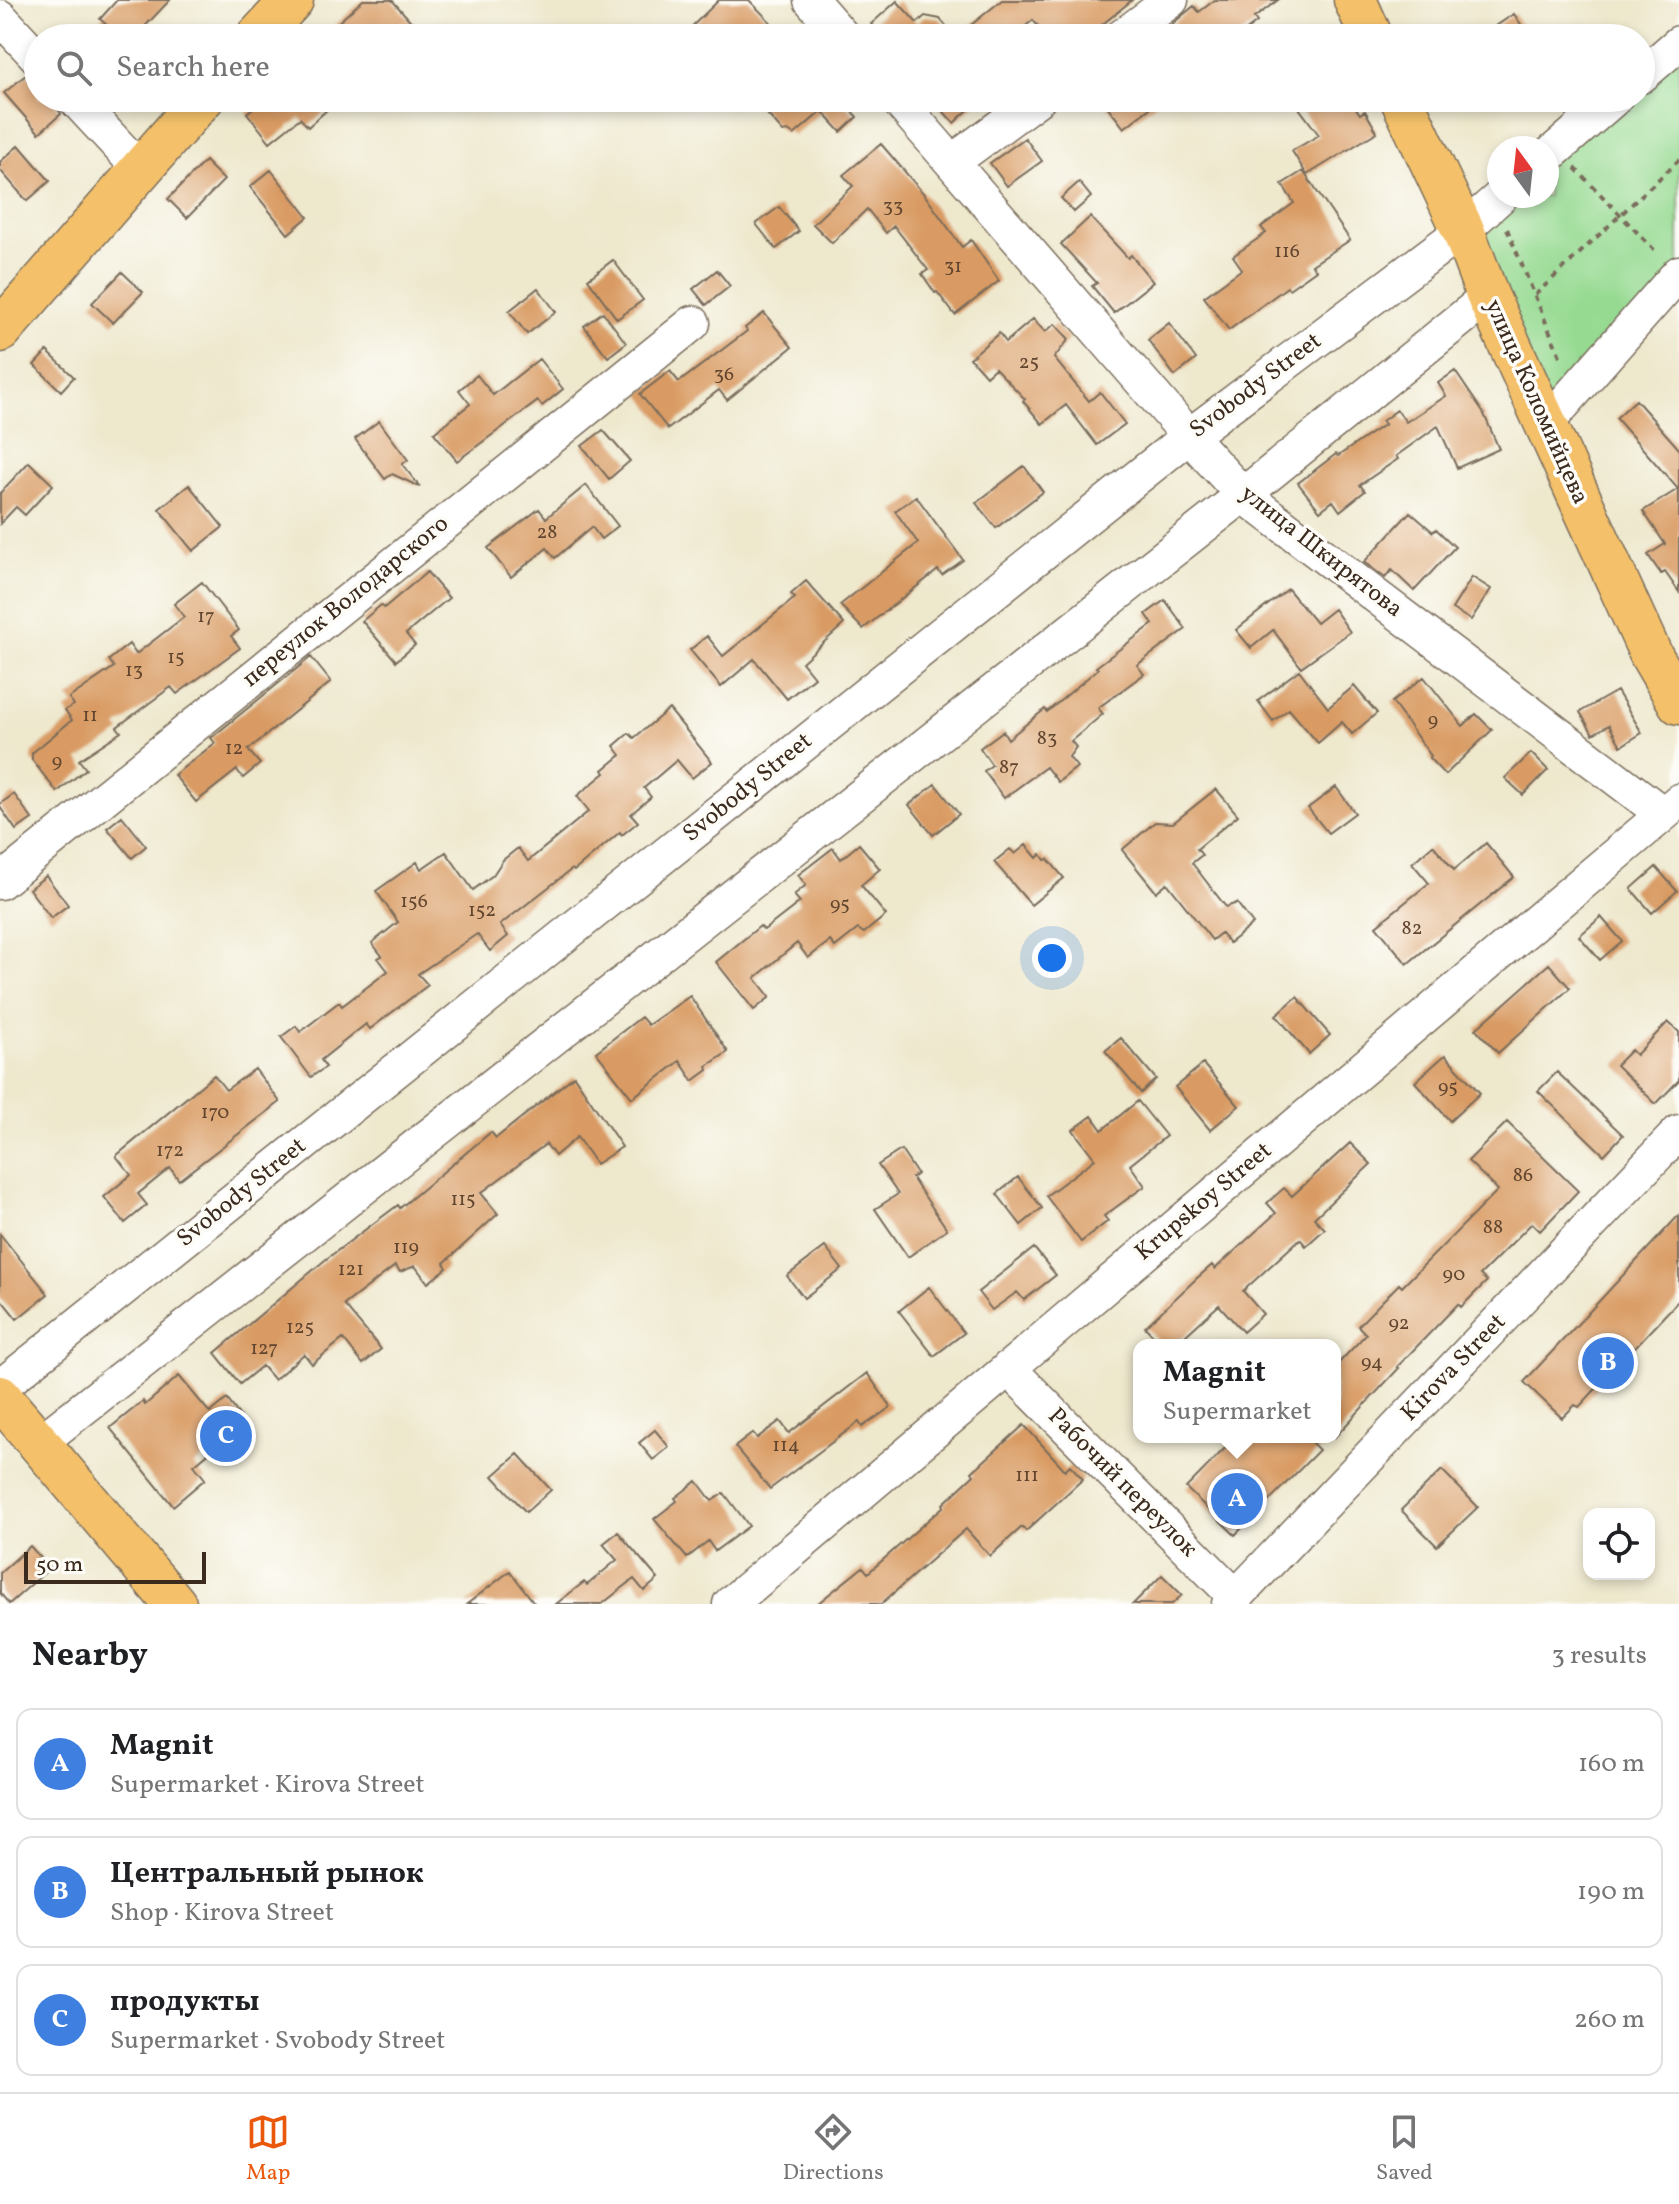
<!DOCTYPE html>
<meta charset="utf-8">
<style>
body{margin:0;font-family:Vollkorn,serif;background:#f6f6f6;color:#202124}
.controls{position:absolute;right:24px;bottom:24px;display:grid;overflow:hidden;border-radius:16px;box-shadow:0 4px 12px #0003}
.controls button{width:72px;height:72px;display:grid;place-items:center;padding:0;border:0;border-bottom:2px solid #e0e0e0;background:#fff;color:#202124;font:40px sans-serif}
.compass{position:absolute;left:1487px;top:136px;width:72px;height:72px;border-radius:50%;background:#fff;box-shadow:0 4px 12px #0003;rotate:345deg}
.scale{position:absolute;left:24px;bottom:20px;width:182px;box-sizing:border-box;padding-left:8px;border:4px solid #3b2a1e;border-top:0;font-size:22px;line-height:28px;white-space:nowrap;color:#3b2a1e;-webkit-text-stroke:6px #fdfcf7;paint-order:stroke}
.you{position:absolute;left:1052px;top:958px;width:28px;height:28px;margin:-20px;border:6px solid #fff;border-radius:50%;background:#1a73e8;box-shadow:0 0 0 12px #1a73e833}
.badge{display:grid;place-items:center;width:52px;height:52px;border-radius:50%;background:#ea580c;color:#fff;font-size:26px;font-weight:700}
.pin{position:absolute;translate:-50% -50%;border:4px solid #fff;box-shadow:0 2px 8px #0006}
.popup{position:absolute;left:1133px;top:1339px;width:208px;height:104px;box-sizing:border-box;display:grid;place-content:center;border-radius:16px;background:#fff;filter:drop-shadow(0 2px 6px #0005);font-size:26px;white-space:nowrap;color:#757577}
.popup b{font-size:30px;color:#202124}
.popup::after{content:'';position:absolute;left:50%;top:100%;margin-left:-16px;border:16px solid transparent;border-top-color:#fff}
.list{margin:0;padding:0;list-style:none}
h2{display:flex;justify-content:space-between;align-items:center;height:104px;margin:0;padding:0 32px;font-size:34px}
h2 small{font-size:26px;font-weight:400;color:#757577}
.list li{display:grid;grid-template-columns:52px 1fr auto;gap:24px;align-items:center;box-sizing:border-box;height:112px;margin:0 16px 16px;padding:0 16px;border:2px solid #e0e0e0;border-radius:16px}
.list b{display:block;font-size:30px;white-space:nowrap}
.list p{margin:0;font-size:26px;white-space:nowrap;color:#757577}
.list em{font-size:26px;font-style:normal;color:#757577}
.icon{flex:none;width:44px;height:44px;fill:none;stroke:currentColor;stroke-width:2;stroke-linecap:round;stroke-linejoin:round}
.map{position:relative;flex:none;width:1679px;height:1604px;overflow:hidden}
.search{position:absolute;background:#fff;box-shadow:0 4px 12px #0003;left:24px;right:24px;top:24px;height:88px;display:flex;align-items:center;gap:20px;box-sizing:border-box;padding:0 28px;border-radius:44px;color:#757577;font-size:30px}
.sheet{height:488px;background:#fff}
nav{display:flex;justify-content:space-around;align-items:center;box-sizing:border-box;height:112px;border-top:2px solid #e0e0e0;background:#fff;font-size:22px;color:#757577}
nav a{display:grid;justify-items:center;gap:4px}
nav .on{color:#ea580c}
.map>svg:first-child{display:block}
.green{fill:#96da92;stroke:#688258;stroke-width:2}
.building{fill:#d99b63}
.lines{fill:none;stroke-linecap:round;stroke-linejoin:round}
.minor-casing{stroke:#7a6c5b;stroke-width:37}
.major-casing{stroke:#7a6c5b;stroke-width:45}
.path{stroke:#7a6c5b;stroke-width:4;stroke-dasharray:6 6;stroke-linecap:butt}
.minor{stroke:#fff;stroke-width:34}
.major{stroke:#f4c16b;stroke-width:42}
.labels{text-anchor:middle;dominant-baseline:central;stroke-width:7;stroke-linejoin:round;paint-order:stroke}
.number-label{font-size:20px;fill:#62462f}
.street-label{font-size:24px;fill:#3b2a1e;stroke:#fdfcf7}
</style>
<div class="map">
<svg width="1679" height="1604" viewBox="0 0 1679 1604">
<rect width="100%" height="100%" fill="#fdfcf7"/>
<filter id="ink" filterUnits="userSpaceOnUse"><feTurbulence type="fractalNoise" baseFrequency=".0125" numOctaves="2"/><feDisplacementMap in="SourceGraphic" scale="16" xChannelSelector="R" yChannelSelector="G"/><feConvolveMatrix kernelMatrix="1 2 1 2 8 2 1 2 1" color-interpolation-filters="sRGB"/></filter>
<filter id="wash" filterUnits="userSpaceOnUse"><feTurbulence type="fractalNoise" baseFrequency=".006" numOctaves="4" result="noise"/><feDisplacementMap in="SourceGraphic" scale="32" xChannelSelector="R" yChannelSelector="G"/><feGaussianBlur stdDeviation="1.8" result="paint"/><feColorMatrix in="noise" values="0 0 0 0 0 0 0 0 0 0 0 0 0 0 0 0 0 1.4 0 .05"/><feComposite in="paint" operator="in"/></filter>
<g filter="url(#wash)">
<rect width="100%" height="100%" fill="#eee8cd"/>
<path class="green" d="M1679 42V273L1545 425 1463 230 1502 196H1547V157L1614 98H1641V75Z"/>
<g id="blocks">
<path class="building" d="M117 0H170L134 38H121L100 19Z
M363 0H392L415 26 400 38H342L332 28Z
M719 0H749L786 38H680Z
M1002 0H1132L1086 38H1048L1033 20 1011 38H883L871 24 897 1 917 23 925 16 940 19 956 37Z
M1215 0H1278L1254 18 1257 22 1236 38H1183L1172 24 1194 6 1199 12Z
M1514 14 1530 38H1478Z
M27 74 38 82V98H52L61 114 39 133 4 93Z
M265 98H340L308 127 300 118 270 142 247 113Z
M753 98H840L857 117 841 132 822 111 794 135 788 131 783 132Z
M931 98H981L954 123Z
M1101 98H1163L1124 128Z
M1312 98H1348L1360 114 1365 111 1377 132 1307 175 1292 151 1319 135 1299 108Z
M1025 138 1042 161 1007 186 990 163Z
M881 144 924 194 962 247 971 240 999 281 955 315 937 292 935 293 922 274 928 270 894 226 886 233 867 209 832 243 813 224 853 186 843 175Z
M19 145 50 181 27 201 0 170V162Z
M205 161 224 180 187 218 168 199Z
M271 170 308 217 288 234 250 187Z
M1303 171 1350 240 1312 265 1316 270 1289 289 1287 287 1229 330 1204 297 1242 269 1233 256 1266 233 1261 227 1294 203 1282 184Z
M1079 182 1091 197 1074 212 1061 198Z
M779 207 799 231 776 249 756 224Z
M1090 217 1128 258 1131 255 1153 282 1114 313 1092 286 1097 283 1061 244Z
M613 260 643 300 617 319 588 279Z
M717 270 730 286 706 305 693 289Z
M122 272 143 292 113 323 92 303Z
M538 288 556 312 527 334 509 311Z
M603 312 626 343 608 357 584 326Z
M764 313 792 347 727 400 719 390 668 429 640 394 670 371 679 382 747 331 745 328Z
M1033 319 1045 332 1055 324 1069 339 1054 358 1089 401 1100 392 1125 424 1097 445 1066 405 1042 424 1023 401 1025 399 995 368 986 376 970 358 999 333 1006 342Z
M1169 323 1196 359 1175 376 1148 340Z
M47 351 74 377 61 391 34 365Z
M539 359 563 389 542 406 538 401 457 461 434 433 470 404 459 390 477 375 493 395Z
M1455 371 1484 414 1499 449 1457 468 1438 426 1396 456 1398 459 1360 485 1365 491 1340 511 1333 501 1320 511 1298 483 1336 454 1338 456 1385 424 1382 421 1397 410 1406 422 1446 396 1438 383Z
M1636 400 1679 449V592L1665 572 1661 574 1648 555 1665 544 1643 511 1678 489 1616 418Z
M379 421 408 460 402 464 420 487 392 474 385 479 355 439Z
M603 430 630 461 609 479 582 446Z
M29 462 53 485 25 515 16 507 0 524V493Z
M1024 466 1043 492 996 528 976 503Z
M189 485 223 527 193 551 159 509Z
M586 485 618 526 601 539 592 527 555 558 547 548 511 577 488 548 539 509 546 518Z
M916 496 963 560 942 575 938 570 863 629 840 605 918 543 895 511Z
M1410 512 1433 532 1436 529 1455 547 1414 591 1392 570 1385 578 1364 562Z
M427 572 449 598 406 634 415 645 396 661 362 621 381 605 384 608Z
M1472 577 1491 589 1471 620 1452 609Z
M806 581 844 624 802 662 814 677 787 699 754 659 721 687 690 650 707 636 723 656 795 598 791 594Z
M202 582 239 630 231 636 240 648 177 694 171 687 117 727 121 732 79 760 86 769 57 792 32 760V753L72 720 65 710 74 705 69 698 114 667 109 660 129 644 136 654 184 617 174 604Z
M1288 589 1316 623 1334 609 1350 632 1301 667 1273 630 1251 648 1236 630Z
M1165 600 1186 629 1137 665 1144 674 1098 708 1103 714 1071 741 1076 747 1069 757 1077 767 1058 782 1046 767 1004 798 984 771 992 765 980 748 1003 731 1008 739 1045 709 1047 712 1098 669 1096 667 1153 624 1146 614Z
M311 657 331 682 248 750 260 764 243 778 237 770 196 802 174 775 215 743 211 738Z
M1299 670 1328 708 1354 686 1377 713 1352 734 1342 722 1318 743 1289 709 1273 721 1258 701Z
M1424 677 1463 726 1476 714 1492 730 1445 775 1429 758 1431 756 1392 702Z
M1617 691 1642 733 1621 746 1609 725 1593 734 1580 712Z
M669 709 712 762 692 778 677 760 644 788 651 797 631 814 638 822 622 835 620 832 574 871 572 869 500 925 508 936 490 951 477 934 418 974 428 985 370 1029 366 1024 321 1060 326 1067 311 1077 281 1037 296 1026 300 1032 339 1002 342 1006 388 971 378 958 382 956 372 943 398 922 376 891 417 862 421 869 446 852 473 890 493 875 503 860 518 848 528 861 589 811 577 796 605 773 603 770 621 755 614 746 629 733 634 738Z
M1531 753 1548 770 1523 795 1505 778Z
M935 784 959 814 933 835 909 805Z
M1336 787 1355 813 1328 833 1308 808Z
M1216 789 1238 815 1197 849 1202 855 1192 863 1226 907 1237 903 1253 924 1229 943 1221 933 1212 940 1167 883 1156 892 1122 850 1155 822 1173 823Z
M14 794 32 819 16 830 0 807V804Z
M122 816 146 846 132 858 107 828Z
M1486 843 1514 877 1407 964 1376 926 1429 883 1412 863 1433 845 1454 870Z
M859 844 880 869 861 885 886 915 864 933 858 929 835 947 830 941 808 958 797 943 755 978 770 997 754 1010 716 962 760 926 764 930 800 902 794 895 806 885 798 875 833 848 841 859Z
M1026 845 1037 858 1041 854 1045 860 1048 859 1064 878 1031 905 994 862 1010 849 1015 854Z
M1656 867 1677 891 1652 913 1631 889Z
M46 876 68 905 51 918 29 889Z
M1601 917 1622 941 1600 960 1579 936Z
M1549 964 1570 988 1498 1053 1476 1029Z
M690 996 728 1052 707 1066 708 1070 693 1081 680 1061 632 1098 596 1052 641 1017 648 1025Z
M1297 997 1330 1035 1309 1054 1276 1015Z
M1668 1022 1679 1032V1080L1656 1104 1616 1065 1631 1050 1636 1055Z
M1121 1038 1156 1079 1141 1093 1105 1051Z
M1445 1055 1480 1093 1450 1121 1415 1082Z
M1203 1064 1239 1106 1210 1130 1175 1087Z
M255 1069 280 1102 179 1180 170 1168 138 1194 147 1205 125 1223 104 1197 131 1175 116 1156 214 1075 226 1090Z
M1557 1072 1623 1135 1604 1155 1538 1091Z
M574 1076 622 1147 596 1164 577 1137 555 1156 546 1144 481 1193 498 1214 444 1263 447 1268 428 1283 415 1266 400 1272 395 1266 344 1305 381 1349 363 1364 343 1339 312 1364 304 1354 274 1380 262 1366 240 1384 215 1353 325 1260 398 1205 400 1208 491 1132 496 1138Z
M1138 1101 1166 1136 1130 1165 1145 1186 1104 1216 1108 1221 1081 1242 1046 1196 1095 1159 1073 1130 1092 1116 1102 1130Z
M1507 1122 1578 1191 1540 1231 1532 1223 1480 1275 1487 1281 1461 1307 1458 1304 1397 1367 1399 1368 1335 1437V1367L1366 1334 1358 1326 1399 1284 1402 1287 1498 1190 1468 1161Z
M1350 1143 1371 1164 1314 1218 1325 1229 1306 1246 1300 1239 1243 1291 1263 1314 1243 1332 1219 1305 1175 1345H1162L1145 1327 1196 1279 1212 1265 1215 1269 1276 1213 1267 1203 1284 1188 1292 1196Z
M901 1150 917 1174 912 1178 947 1229 908 1257 875 1209 898 1194 878 1165Z
M1018 1177 1042 1208 1021 1225 997 1194Z
M1679 1215V1300L1579 1407 1575 1405 1562 1418 1524 1382Z
M0 1234 48 1294 17 1319 0 1298Z
M825 1247 842 1269 804 1298 787 1276Z
M1034 1248 1056 1275 1024 1300 1017 1292 992 1310 978 1292Z
M929 1287 964 1333 934 1356 899 1311Z
M867 1373 891 1407 862 1427 859 1422 770 1489 735 1447 753 1433 757 1438 780 1421 789 1433Z
M179 1376 210 1413 227 1399 254 1435 239 1446 230 1435 194 1465 205 1479 173 1506 110 1428 143 1401 145 1405Z
M1024 1425 1065 1470 1070 1465 1083 1479 1026 1531 1022 1527 990 1556 966 1529 881 1604H817L863 1567 868 1573 944 1506 943 1504 974 1475 972 1472Z
M655 1430 669 1447 653 1460 639 1443Z
M1236 1437H1306L1319 1450 1235 1535 1186 1488Z
M518 1454 551 1490 526 1512 493 1476Z
M1442 1470 1478 1507 1437 1546 1401 1510Z
M697 1481 712 1501 724 1493 749 1526 715 1551 708 1541 687 1558 654 1519 677 1501 675 1498Z
M618 1532 658 1579 644 1591 634 1579 602 1604H556L584 1582 587 1585 617 1560 603 1544Z
M30 1546 50 1568 9 1604 0 1593V1573Z
M510 1571 535 1604H467Z
M1162 1575 1182 1595 1172 1604H1133Z"/>
</g>
</g>
<g filter="url(#ink)">
<use href="#blocks" fill-opacity="0" stroke="#7a6c5b" stroke-width="2"/>
<g class="lines">
<defs>
<path id="minor" d="M811 0 844 38
M0 17 38 58
M1120 38 1171 0
M1641 76 1679 43
M74 98 140 169
M896 98 1189 436 1243 495 1663 814
M1547 157 1615 98
M952 162 1039 98
M1545 425 1679 273
M0 882 693 323
M1008 1368 1236 1597
M0 1387 1189 436 1463 230 1501 196
M39 1443 1243 495 1488 297
M730 1604 1679 801
M1229 1604 1679 1132"/>
<path id="major" d="M1355 0 1372 38
M257 38 292 0
M1401 98 1463 230 1488 297 1651 655 1679 703
M0 331 203 98
M0 1397 175 1604"/>
</defs>
<use href="#minor" class="minor-casing"/>
<use href="#major" class="major-casing"/>
<path class="path" d="M1575 168 1658 254
M1507 229 1562 361
M1535 295 1679 160"/>
<use href="#minor" class="minor"/>
<use href="#major" class="major"/>
</g>
</g>
<g class="labels">
<g class="number-label">
<text x="893" y="207">33</text>
<text x="1287" y="252">116</text>
<text x="953" y="267">31</text>
<text x="1029" y="363">25</text>
<text x="724" y="375">36</text>
<text x="547" y="533">28</text>
<text x="206" y="617">17</text>
<text x="176" y="658">15</text>
<text x="134" y="671">13</text>
<text x="90" y="716">11</text>
<text x="1433" y="721">9</text>
<text x="1047" y="739">83</text>
<text x="234" y="749">12</text>
<text x="57" y="762">9</text>
<text x="1009" y="768">87</text>
<text x="414" y="902">156</text>
<text x="840" y="905">95</text>
<text x="482" y="911">152</text>
<text x="1412" y="929">82</text>
<text x="1448" y="1088">95</text>
<text x="215" y="1113">170</text>
<text x="170" y="1151">172</text>
<text x="1523" y="1176">86</text>
<text x="463" y="1200">115</text>
<text x="1493" y="1228">88</text>
<text x="406" y="1248">119</text>
<text x="351" y="1270">121</text>
<text x="1454" y="1275">90</text>
<text x="1399" y="1324">92</text>
<text x="300" y="1328">125</text>
<text x="264" y="1349">127</text>
<text x="1372" y="1363">94</text>
<text x="786" y="1446">114</text>
<text x="1027" y="1476">111</text>
</g>
<g class="street-label">
<text transform="translate(1256 386) rotate(-37)">Svobody Street</text>
<text transform="translate(1536 402) rotate(66)">улица Коломийцева</text>
<text transform="translate(1321 552) rotate(38)">улица Шкирятова</text>
<text transform="translate(346 602) rotate(-39)">переулок Володарского</text>
<text transform="translate(748 788) rotate(-39)">Svobody Street</text>
<text transform="translate(242 1193) rotate(-39)">Svobody Street</text>
<text transform="translate(1204 1202) rotate(-40)">Krupskoy Street</text>
<text transform="translate(1454 1368) rotate(-46)">Kirova Street</text>
<text transform="translate(1122 1483) rotate(45)">Рабочий переулок</text>
</g>
</g>
</svg>
<div class="controls">
<button><svg class="icon" aria-label="locate" viewBox="0 0 24 24"><circle cx="12" cy="12" r="6"/><path d="M12 2v4M12 18v4M2 12h4M18 12h4"/></svg></button>
</div>
<svg class="compass" viewBox="-18 -18 36 36"><path d="M0-13l5 13h-10z" fill="#e53935"/><path d="M0 13l5-13h-10z" fill="#757577"/></svg>
<div class="scale">50 m</div>
<div class="you"></div>
<div class="pin badge" style="left:1237px;top:1499px;background:#3f7fe0">A</div>
<div class="popup"><b>Magnit</b>Supermarket</div>
<div class="pin badge" style="left:1608px;top:1363px;background:#3f7fe0">B</div>
<div class="pin badge" style="left:226px;top:1436px;background:#3f7fe0">C</div>
<div class="search"><svg class="icon" aria-label="search" viewBox="0 0 24 24"><circle cx="10" cy="10" r="6"/><path d="M15 15l6 6"/></svg>Search here</div>
</div>
<section class="sheet">
<h2>Nearby<small>3 results</small></h2>
<ul class="list">
<li><span class="badge" style="background:#3f7fe0">A</span><div><b>Magnit</b><p>Supermarket · Kirova Street</p></div><em>160 m</em></li>
<li><span class="badge" style="background:#3f7fe0">B</span><div><b>Центральный рынок</b><p>Shop · Kirova Street</p></div><em>190 m</em></li>
<li><span class="badge" style="background:#3f7fe0">C</span><div><b>продукты</b><p>Supermarket · Svobody Street</p></div><em>260 m</em></li>
</ul>
</section>
<nav>
<a class="on"><svg class="icon" aria-label="map" viewBox="0 0 24 24"><path d="M3 6l6-2 6 2 6-2v14l-6 2-6-2-6 2zM9 4v14M15 6v14"/></svg>Map</a>
<a><svg class="icon" aria-label="directions" viewBox="0 0 24 24"><path d="M12 3l9 9-9 9-9-9zM9 14v-3h6M13 9l2 2-2 2"/></svg>Directions</a>
<a><svg class="icon" aria-label="saved" viewBox="0 0 24 24"><path d="M7 4h10v16l-5-4-5 4z"/></svg>Saved</a>
</nav>
